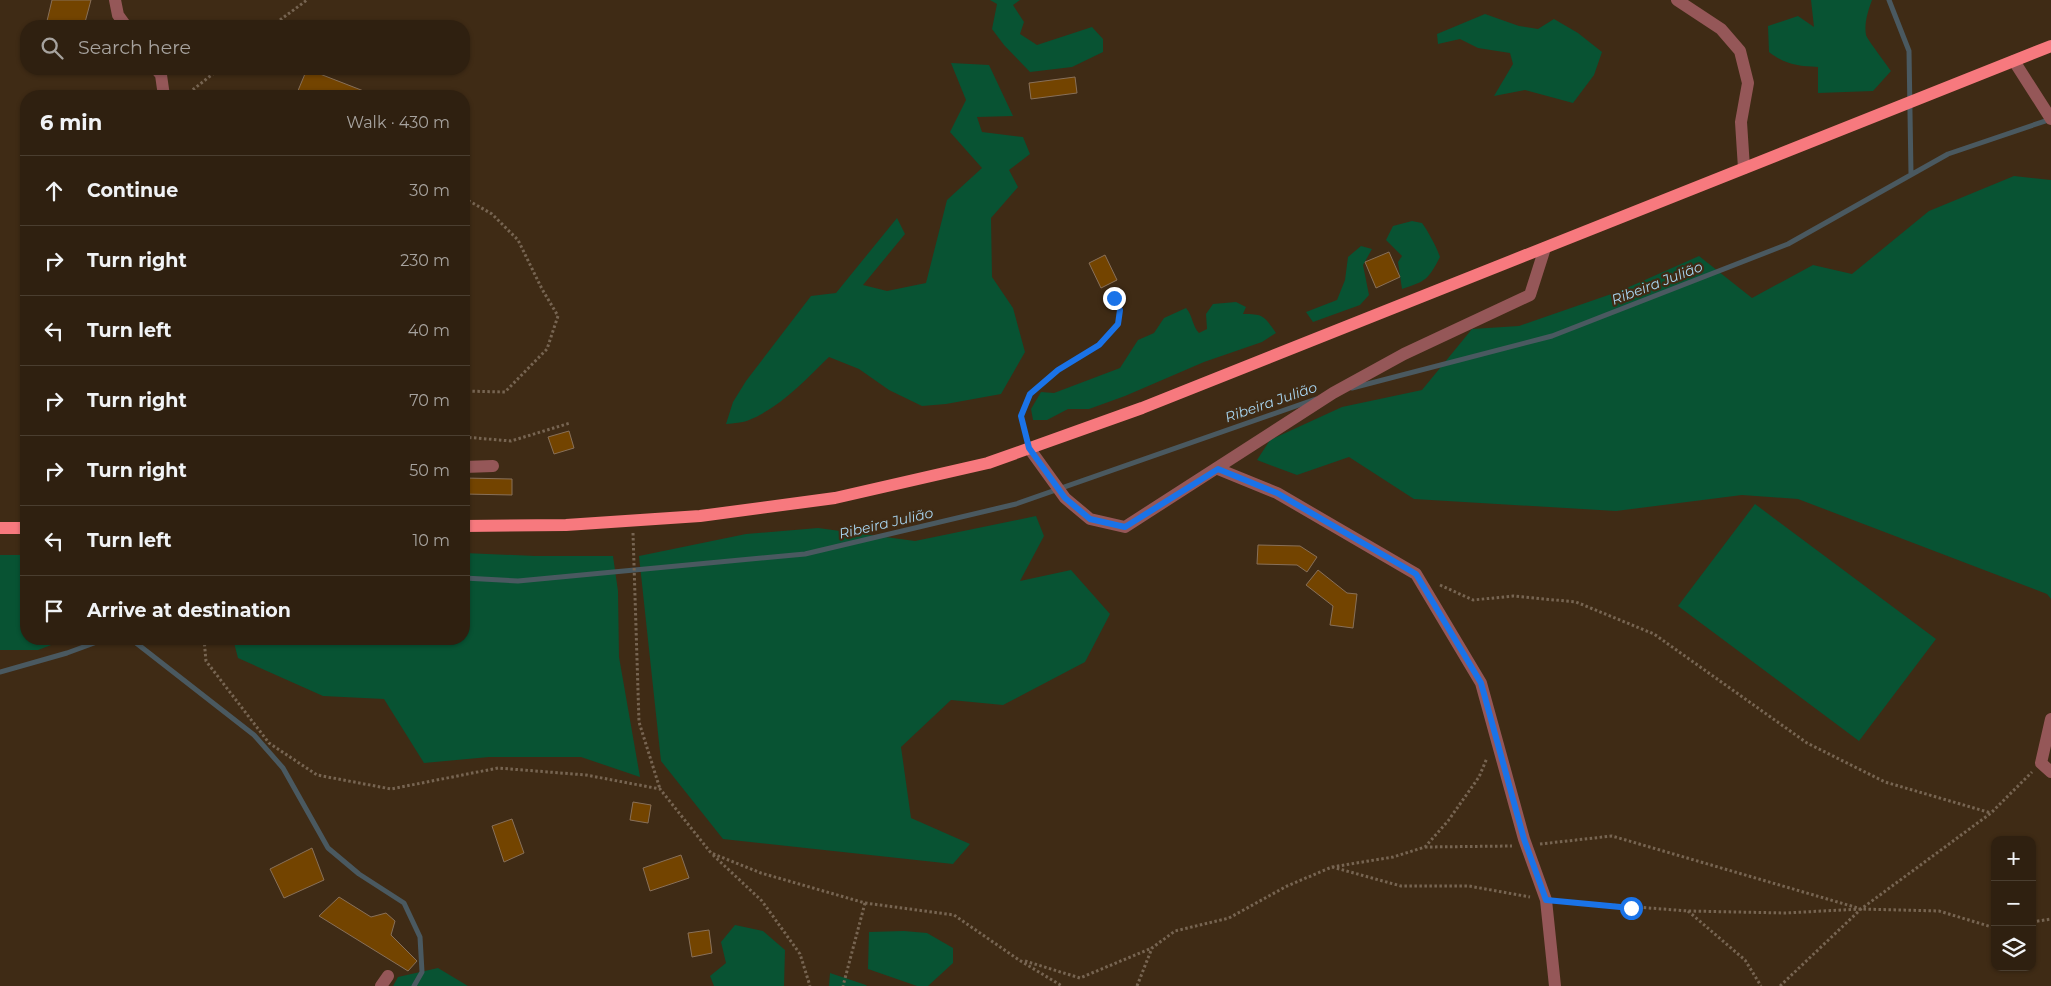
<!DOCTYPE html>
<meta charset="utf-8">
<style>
body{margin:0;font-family:Montserrat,sans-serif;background:#372819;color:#f1f3f6}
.controls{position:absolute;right:15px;bottom:15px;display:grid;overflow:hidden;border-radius:10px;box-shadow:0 1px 4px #0004}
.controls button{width:45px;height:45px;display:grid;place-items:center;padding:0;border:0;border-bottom:1px solid #4a3e30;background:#2f2010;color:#f1f3f6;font:25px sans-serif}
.stop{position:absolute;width:15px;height:15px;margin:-11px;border:4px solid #1a73e8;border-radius:50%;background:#fff}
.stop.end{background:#1a73e8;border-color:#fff;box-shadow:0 1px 5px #0008}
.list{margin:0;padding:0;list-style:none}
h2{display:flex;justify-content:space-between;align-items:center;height:65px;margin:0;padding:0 20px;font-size:21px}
h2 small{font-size:16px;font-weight:400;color:#a7a39f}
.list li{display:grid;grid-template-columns:32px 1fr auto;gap:15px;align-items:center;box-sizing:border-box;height:70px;padding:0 20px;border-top:1px solid #4a3e30}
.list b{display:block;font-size:19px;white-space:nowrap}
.list em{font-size:16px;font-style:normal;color:#a7a39f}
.icon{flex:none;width:28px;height:28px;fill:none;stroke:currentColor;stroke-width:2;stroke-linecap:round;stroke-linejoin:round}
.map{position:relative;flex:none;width:2051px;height:986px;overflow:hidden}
.search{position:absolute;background:#2f2010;box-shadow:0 1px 4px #0004;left:20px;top:20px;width:450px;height:55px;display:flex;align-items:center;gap:12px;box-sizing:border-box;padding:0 18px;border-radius:20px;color:#a7a39f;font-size:19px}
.panel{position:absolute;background:#2f2010;box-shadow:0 1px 4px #0004;left:20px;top:90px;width:450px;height:555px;border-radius:20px}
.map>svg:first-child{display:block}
.green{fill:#085333}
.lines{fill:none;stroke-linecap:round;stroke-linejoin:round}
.stream{stroke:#4a5960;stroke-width:5}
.building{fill:#734400;stroke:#887059}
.path{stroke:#776552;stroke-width:3;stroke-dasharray:2.5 2.5;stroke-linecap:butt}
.minor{stroke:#955758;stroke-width:12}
.major{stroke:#f7797e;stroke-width:12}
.route{stroke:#1a73e8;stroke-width:6}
.labels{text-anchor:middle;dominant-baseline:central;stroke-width:4.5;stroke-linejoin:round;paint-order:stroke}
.water-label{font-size:14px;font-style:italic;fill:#a8d5f0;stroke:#3f2b15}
</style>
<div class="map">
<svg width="2051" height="986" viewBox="0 0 2051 986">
<rect width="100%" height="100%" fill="#3f2b15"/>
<path class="green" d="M990 0H1020L1013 5 1024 22 1020 34 1037 45 1092 27 1103 39V52L1072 67 1030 72 1004 45 992 29 997 4Z
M1811 0H1872C1868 11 1864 23 1866 35 1867 39 1887 65 1891 71L1873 91 1818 93V67C1797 66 1786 65 1769 52L1768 26 1798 16 1814 27Z
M1485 14 1519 26 1538 29 1554 19 1578 33 1602 52 1594 75 1573 103 1525 90 1494 96 1513 64 1510 53 1478 48 1460 39 1438 44 1437 34Z
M951 63 989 65 1013 116 977 117 982 132 1023 137 1030 154 1009 170 1018 187 991 218 992 277 1013 308 1025 352 1001 394 946 404 922 406 889 390 859 369 829 357C805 380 781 407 749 420 743 423 734 423 726 424L733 402 746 381 811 296 836 293 897 218 905 234 863 285 887 291 926 283 947 200 982 168 950 132 966 100Z
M2014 176 2051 180V599L2047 594 1798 499 1742 495 1616 511 1414 499 1349 457 1297 475 1257 460 1270 440 1342 407 1422 390 1472 329 1519 326 1620 291 1699 256 1752 298 1813 265 1852 274 1929 211Z
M1412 221 1422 223C1428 231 1437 248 1440 257 1428 280 1426 281 1402 289L1398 262 1402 256 1386 240 1393 226Z
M1361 246 1372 249 1363 265 1369 295 1360 305 1313 322 1306 312 1337 300 1345 280 1348 257Z
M1236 302 1246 307 1243 314C1264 314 1264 316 1276 333L1262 342 1204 362 1125 396 1089 409H1068L1047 420H1033L1031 409 1041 392 1054 393 1120 368 1138 340 1154 333 1164 318 1186 308C1193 316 1192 326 1199 333L1207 329 1206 314 1213 304Z
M1755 504 1936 639 1859 741 1678 606Z
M1036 516 1044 536 1020 581 1071 570 1110 614 1085 662 1003 705 951 700 901 747 911 818 970 844 953 864 723 839 661 761 639 556 746 534 818 528 915 541Z
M464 553 535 556H613L618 591 619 657 640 777 581 757H489L424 763 384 699 323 696 238 658 233 639H464Z
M0 555H26V639H67L38 650H0Z
M735 925 763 931 785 950 784 986H714L710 976 726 963 721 942Z
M904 931 927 933 953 948V963L928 986H917L868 969 869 932Z
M438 968 468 986H393L398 977Z
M830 973 866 985 867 986H829Z"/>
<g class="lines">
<path class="stream" d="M1889 0 1909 51 1911 174
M1352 388 1552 336 1788 244 1948 154 2051 119
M464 578 518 581 805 554 1016 504 1316 399
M131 639 254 735 283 768 328 848 359 874 404 903 420 937 422 972 414 986
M0 672 67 653 105 639"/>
</g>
<path class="building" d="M52 0H91L84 26H67L47 21Z
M307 69 374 95V96H306L297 93Z
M1075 77 1077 93 1031 99 1029 83Z
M1389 252 1400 277 1376 288 1365 262Z
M1105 255 1117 280 1101 288 1089 263Z
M569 431 574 448 554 454 548 437Z
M464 478 512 479V495L464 494Z
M1258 545 1300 546 1317 557 1307 572 1297 565 1257 564Z
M1318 570 1347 593 1357 594 1353 628 1330 625 1333 606 1306 585Z
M633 802 651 805 648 823 630 820Z
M512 819 524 853 504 862 492 826Z
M312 848 324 880 284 898 270 869Z
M681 855 689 878 650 891 643 868Z
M339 897 371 917 386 913 395 921 391 935 417 961 408 971 319 916Z
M709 930 712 953 692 957 688 933Z"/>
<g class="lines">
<path class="path" d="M272 26 307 0
M185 96 219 69
M464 198 492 214 518 240 542 289 558 316 547 349 505 392 464 391
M1026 435 1021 416 1030 394 1058 370 1099 345 1118 324 1120 310 1114 298
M464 437 511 441 570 423
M633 533 639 722 660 789
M1440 585 1473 600 1513 596 1576 602 1654 634 1807 743 1885 782 1991 813
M204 639 206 661 269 743 317 775 391 789 498 768 586 775 660 789 711 853 761 873 865 903 843 986
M1540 844 1612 836 1858 908
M1425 847 1512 846
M713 855 762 901 800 954 810 986
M1332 867 1401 886H1469L1530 897
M1559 901 1688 911 1785 913 1861 909 1939 911 1995 928
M865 903 954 915 1019 960 1062 986
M1688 911 1745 960 1761 986
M2032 922 2051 919
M1025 961 1080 978 1152 948
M1137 986 1152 948 1175 931 1229 918 1287 886 1332 867 1393 857 1425 847 1448 821 1479 777 1487 758
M1780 986 1861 909 1991 813 2032 772"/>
<path class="minor" d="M115 0 118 15 126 26
M1677 0 1721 29 1740 51 1748 83 1741 122 1744 168
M2014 61 2051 119
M156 69 161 75 164 96
M1029 448 1065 498 1090 519 1125 527 1333 393 1404 354 1530 295 1545 248
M464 467 493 466
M1218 469 1277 493 1416 574 1481 683 1524 839 1546 900 1555 986
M2051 719 2041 763 2051 772
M381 986 388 976"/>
<path class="major" d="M464 526 566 525 700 516 835 498 988 463 1142 408 2051 46
M0 528H26"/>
</g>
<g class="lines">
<path class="route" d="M1114 298 1120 310 1118 324 1099 345 1058 370 1030 394 1021 416 1029 448 1065 498 1090 519 1125 527 1218 469 1277 493 1416 574 1481 683 1524 839 1546 900 1631 908"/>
</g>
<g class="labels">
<g class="water-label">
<text transform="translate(1657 283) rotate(-21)">Ribeira Julião</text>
<text transform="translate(1271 402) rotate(-19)">Ribeira Julião</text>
<text transform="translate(886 523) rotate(-13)">Ribeira Julião</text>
</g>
</g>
</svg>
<div class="controls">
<button>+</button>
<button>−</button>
<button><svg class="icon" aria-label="layers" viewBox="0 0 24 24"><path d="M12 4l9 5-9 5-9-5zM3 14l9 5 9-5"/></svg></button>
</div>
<div class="stop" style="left:1631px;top:908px"></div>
<div class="stop end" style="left:1114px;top:298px"></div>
<div class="search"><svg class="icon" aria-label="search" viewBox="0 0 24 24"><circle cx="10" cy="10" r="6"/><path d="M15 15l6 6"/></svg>Search here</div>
<section class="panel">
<h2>6 min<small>Walk · 430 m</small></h2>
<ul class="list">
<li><svg class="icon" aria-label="ahead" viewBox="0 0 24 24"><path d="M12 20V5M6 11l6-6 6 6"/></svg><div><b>Continue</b></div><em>30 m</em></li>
<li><svg class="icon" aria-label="right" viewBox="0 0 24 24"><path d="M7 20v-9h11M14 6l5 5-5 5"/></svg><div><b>Turn right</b></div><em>230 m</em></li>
<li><svg class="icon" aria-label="left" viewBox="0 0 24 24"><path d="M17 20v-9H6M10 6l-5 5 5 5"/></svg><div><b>Turn left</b></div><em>40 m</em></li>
<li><svg class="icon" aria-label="right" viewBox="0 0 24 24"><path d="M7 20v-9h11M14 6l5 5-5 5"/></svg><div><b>Turn right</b></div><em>70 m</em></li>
<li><svg class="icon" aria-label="right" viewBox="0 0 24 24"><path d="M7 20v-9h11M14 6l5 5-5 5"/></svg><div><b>Turn right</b></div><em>50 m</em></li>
<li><svg class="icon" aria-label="left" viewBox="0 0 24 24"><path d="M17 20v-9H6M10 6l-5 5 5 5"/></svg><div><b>Turn left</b></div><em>10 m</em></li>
<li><svg class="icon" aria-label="arrive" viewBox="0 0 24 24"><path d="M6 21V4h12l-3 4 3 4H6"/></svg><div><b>Arrive at destination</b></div></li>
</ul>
</section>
</div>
